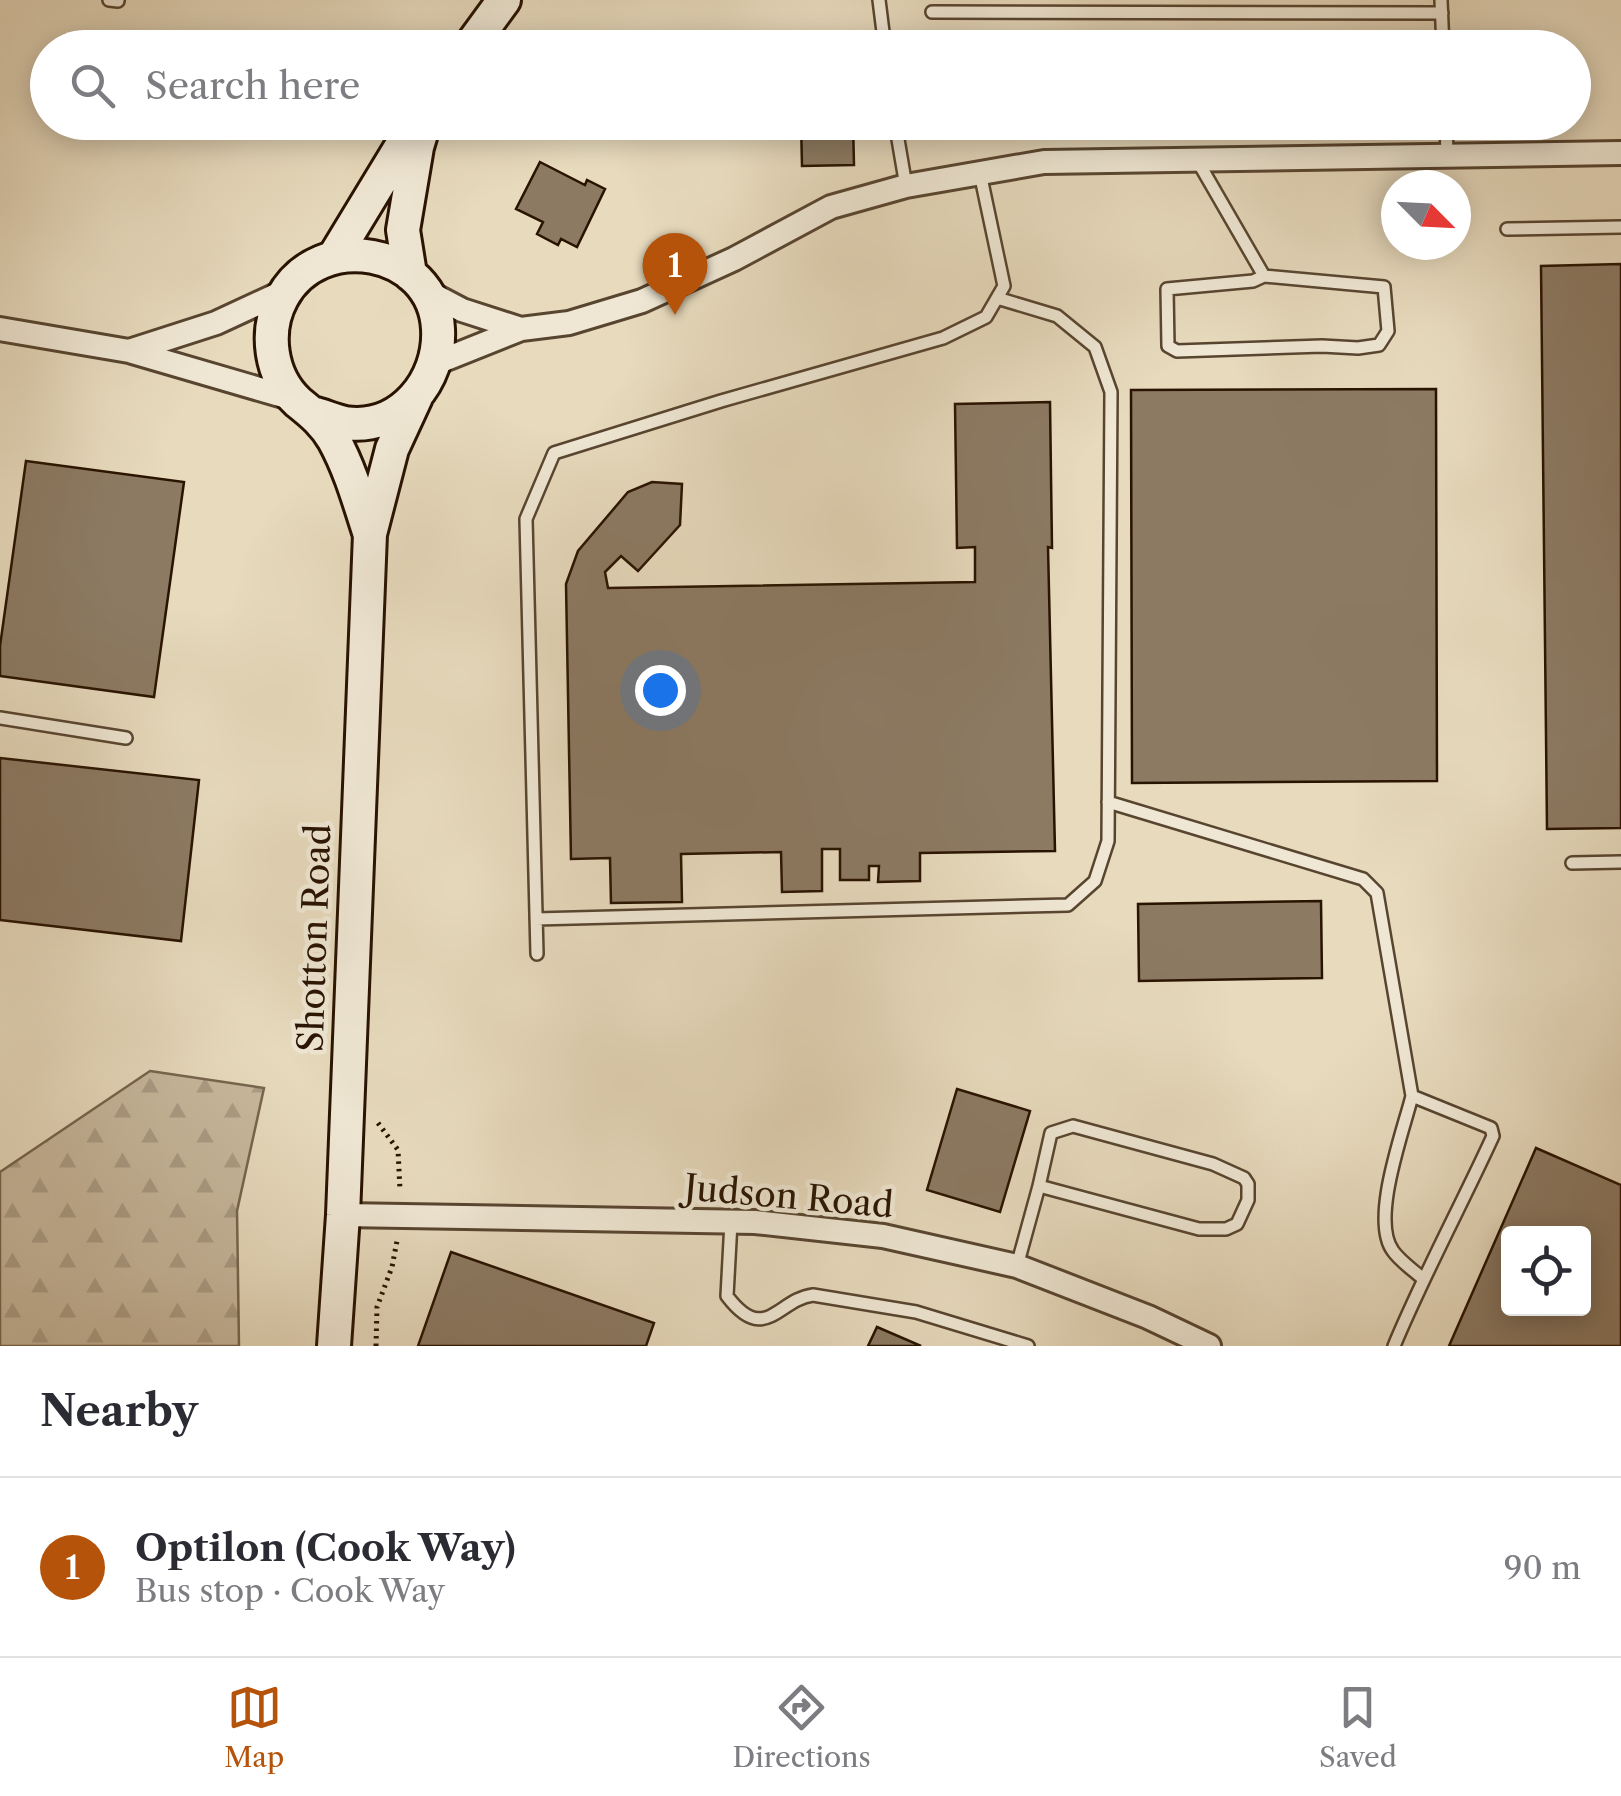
<!DOCTYPE html>
<meta charset="utf-8">
<style>
body{margin:0;font-family:"Libre Caslon Text",serif;background:#f2f2f3;color:#2b2b33}
.controls{position:absolute;right:30px;bottom:30px;display:grid;overflow:hidden;border-radius:10px;box-shadow:0 5px 25px #0003}
.controls button{width:90px;height:90px;display:grid;place-items:center;padding:0;border:0;border-bottom:2px solid #e1e1e2;background:#fff;color:#2b2b33;font:50px sans-serif}
.compass{position:absolute;left:1381px;top:170px;width:90px;height:90px;border-radius:50%;background:#fff;box-shadow:0 5px 25px #0003;rotate:114deg}
.you{position:absolute;left:660px;top:690px;width:35px;height:35px;margin:-25px;border:8px solid #fff;border-radius:50%;background:#1a73e8;box-shadow:0 0 0 15px #1a73e833}
.badge{display:grid;place-items:center;width:65px;height:65px;border-radius:50%;background:#b45309;color:#fff;font-size:32px;font-weight:700}
.pin{position:absolute;translate:-50% -82px;filter:drop-shadow(0 2px 5px #0008)}
.pin::after{content:'';position:absolute;top:52px;width:35px;height:30px;background:inherit;clip-path:polygon(0 0,100% 0,50% 100%)}
.list{margin:0;padding:0;list-style:none}
h2{display:flex;justify-content:space-between;align-items:center;height:130px;margin:0;padding:0 40px;font-size:42px}
h2 small{font-size:32px;font-weight:400;color:#7c7c81}
.list li{display:grid;grid-template-columns:65px 1fr auto;gap:30px;align-items:center;box-sizing:border-box;height:180px;padding:0 40px;border-top:2px solid #e1e1e2}
.list b{display:block;font-size:38px;white-space:nowrap}
.list p{margin:0;font-size:32px;white-space:nowrap;color:#7c7c81}
.list em{font-size:32px;font-style:normal;color:#7c7c81}
.icon{flex:none;width:55px;height:55px;fill:none;stroke:currentColor;stroke-width:2;stroke-linecap:round;stroke-linejoin:round}
.map{position:relative;flex:none;width:1621px;height:1346px;overflow:hidden}
.search{position:absolute;background:#fff;box-shadow:0 5px 25px #0003;left:30px;right:30px;top:30px;height:110px;display:flex;align-items:center;gap:25px;box-sizing:border-box;padding:0 35px;border-radius:55px;color:#7c7c81;font-size:38px}
.sheet{height:310px;background:#fff}
nav{display:flex;justify-content:space-around;align-items:center;box-sizing:border-box;height:140px;border-top:2px solid #e1e1e2;background:#fff;font-size:28px;color:#7c7c81}
nav a{display:grid;justify-items:center;gap:5px}
nav .on{color:#b45309}
.map>svg:first-child{display:block}
.forest{fill:url(#forest-firs);stroke:#78664f;stroke-width:2.5}
.building{fill:#8c7a63;stroke:#291301;stroke-width:2.5;fill-rule:evenodd}
.lines{fill:none;stroke-linecap:round;stroke-linejoin:round}
.lane-casing{stroke:#584530;stroke-width:16}
.street-casing{stroke:#584530;stroke-width:28}
.secondary-casing{stroke:#291301;stroke-width:38}
.path{stroke:#291301;stroke-width:5;stroke-dasharray:2.5 5;stroke-linecap:butt}
.lane{stroke:#efe7d4;stroke-width:11}
.street{stroke:#efe7d4;stroke-width:22}
.secondary{stroke:#efe7d4;stroke-width:32}
.labels{text-anchor:middle;dominant-baseline:central;stroke-width:9;stroke-linejoin:round;paint-order:stroke}
.street-label{font-size:35px;fill:#291301;stroke:#efe7d4}
</style>
<div class="map">
<svg width="1621" height="1346" viewBox="0 0 1621 1346">
<defs>
<pattern id="forest-firs" width="22" height="20" patternUnits="userSpaceOnUse" patternTransform="scale(2.5)"><rect width="22" height="20" fill="#c7b89d"/><path d="M5 1l3.5 6h-7zM16 11l3.5 6h-7z" fill="#ab9d85"/></pattern>
</defs>
<rect width="100%" height="100%" fill="#e7dabd"/>
<filter id="stains"><feTurbulence type="fractalNoise" baseFrequency=".002" numOctaves="4"/><feColorMatrix values="0 0 0 0 .2 0 0 0 0 .09 0 0 0 0 .02 0 0 0 .5 -.17"/></filter>
<radialGradient id="worn" r=".72"><stop offset=".6" stop-color="#630" stop-opacity="0"/><stop offset="1" stop-color="#630" stop-opacity=".3"/></radialGradient>
<path class="forest" d="M150 1071 264 1088 237 1211 239 1346H0V1172Z"/>
<path class="building" d="M801 122H853L854 165 802 166Z
M540 162 585 185 587 180 605 189 577 247 561 239 558 245 537 234 543 222 516 209Z
M1621 264V828L1547 829 1541 266Z
M1436 389 1437 781 1132 783 1131 390Z
M1050 402 1052 548 1048 547 1055 851 920 853V881L878 882 879 866H869V880H840V849H822V891L782 892 781 852 681 854 682 902 611 903 610 858 571 859 566 584 578 551 628 492 652 482 682 484 680 525 638 571 621 556 605 572 608 588 975 582V547L957 548 955 404Z
M26 461 184 482 154 697 0 676V646Z
M0 758 199 780 181 941 0 920Z
M1321 901 1322 978 1139 981 1138 904Z
M957 1089 1030 1111 1000 1212 927 1190Z
M1536 1148 1621 1185V1346H1449ZM1508 1234H1584V1308H1508Z
M451 1252 654 1323 646 1346H418Z
M877 1327 921 1346H868Z"/>
<g class="lines">
<defs>
<path id="lane" d="M109 0 118 1
M879 0 885 48
M1441 0 1443 48
M932 12 1442 13
M895 122 906 186
M1446 122 1447 156
M1197 160 1264 276
M1507 229 1621 227
M1264 276 1384 287 1388 331 1379 345 1358 348 1322 346 1177 351 1168 346 1167 289 1253 281Z
M0 718 126 738
M1108 802 1363 879 1377 893 1412 1096
M1572 863 1621 862
M536 919 1068 905 1095 881 1108 841 1111 392 1095 347 1057 316 997 298
M537 954 526 519 554 453 721 401 943 338 986 317 1004 286 980 173
M731 1222 727 1296C765 1346 778 1299 813 1295L916 1312 1028 1346
M1017 1266 1039 1186 1199 1229H1226L1237 1224 1248 1200V1184L1244 1178 1213 1164 1073 1126 1051 1133 1039 1186
M1394 1346C1424 1274 1461 1206 1493 1136L1491 1128 1412 1096C1403 1132 1370 1220 1393 1251 1400 1261 1413 1270 1422 1278"/>
<path id="street" d="M424 290 462 310 521 329
M0 329 129 351 297 400
M129 351 216 323 285 291
M436 363 521 329 569 323 642 301 734 259 831 207 906 186 1044 162 1621 153
M343 1215 755 1222 883 1236 1017 1266 1148 1317 1209 1346"/>
<path id="secondary" d="M469 48 504 0
M334 257 416 122
M410 274 403 230 417 147 423 127
M316 414C326 417 336 421 345 423 401 431 441 380 438 329 434 248 319 228 282 298 264 331 270 376 298 402 313 414 324 423 334 440 350 469 359 501 369 532
M334 1346 343 1215 370 534 392 449 416 397"/>
</defs>
<use href="#lane" class="lane-casing"/>
<use href="#street" class="street-casing"/>
<use href="#secondary" class="secondary-casing"/>
<path class="path" d="M378 1123 398 1150 400 1190
M376 1346 377 1307 392 1267 397 1241"/>
<use href="#lane" class="lane"/>
<use href="#street" class="street"/>
<use href="#secondary" class="secondary"/>
</g>
<g class="labels">
<g class="street-label">
<text transform="translate(314 938) rotate(-88)">Shotton Road</text>
<text transform="translate(789 1196) rotate(5)">Judson Road</text>
</g>
</g>
<rect width="100%" height="100%" filter="url(#stains)"/>
<rect width="100%" height="100%" fill="url(#worn)"/>
</svg>
<div class="controls">
<button><svg class="icon" aria-label="locate" viewBox="0 0 24 24"><circle cx="12" cy="12" r="6"/><path d="M12 2v4M12 18v4M2 12h4M18 12h4"/></svg></button>
</div>
<svg class="compass" viewBox="-18 -18 36 36"><path d="M0-13l5 13h-10z" fill="#e53935"/><path d="M0 13l5-13h-10z" fill="#7c7c81"/></svg>
<div class="you"></div>
<div class="pin badge" style="left:675px;top:315px">1</div>
<div class="search"><svg class="icon" aria-label="search" viewBox="0 0 24 24"><circle cx="10" cy="10" r="6"/><path d="M15 15l6 6"/></svg>Search here</div>
</div>
<section class="sheet">
<h2>Nearby<small></small></h2>
<ul class="list">
<li><span class="badge">1</span><div><b>Optilon (Cook Way)</b><p>Bus stop · Cook Way</p></div><em>90 m</em></li>
</ul>
</section>
<nav>
<a class="on"><svg class="icon" aria-label="map" viewBox="0 0 24 24"><path d="M3 6l6-2 6 2 6-2v14l-6 2-6-2-6 2zM9 4v14M15 6v14"/></svg>Map</a>
<a><svg class="icon" aria-label="directions" viewBox="0 0 24 24"><path d="M12 3l9 9-9 9-9-9zM9 14v-3h6M13 9l2 2-2 2"/></svg>Directions</a>
<a><svg class="icon" aria-label="saved" viewBox="0 0 24 24"><path d="M7 4h10v16l-5-4-5 4z"/></svg>Saved</a>
</nav>
